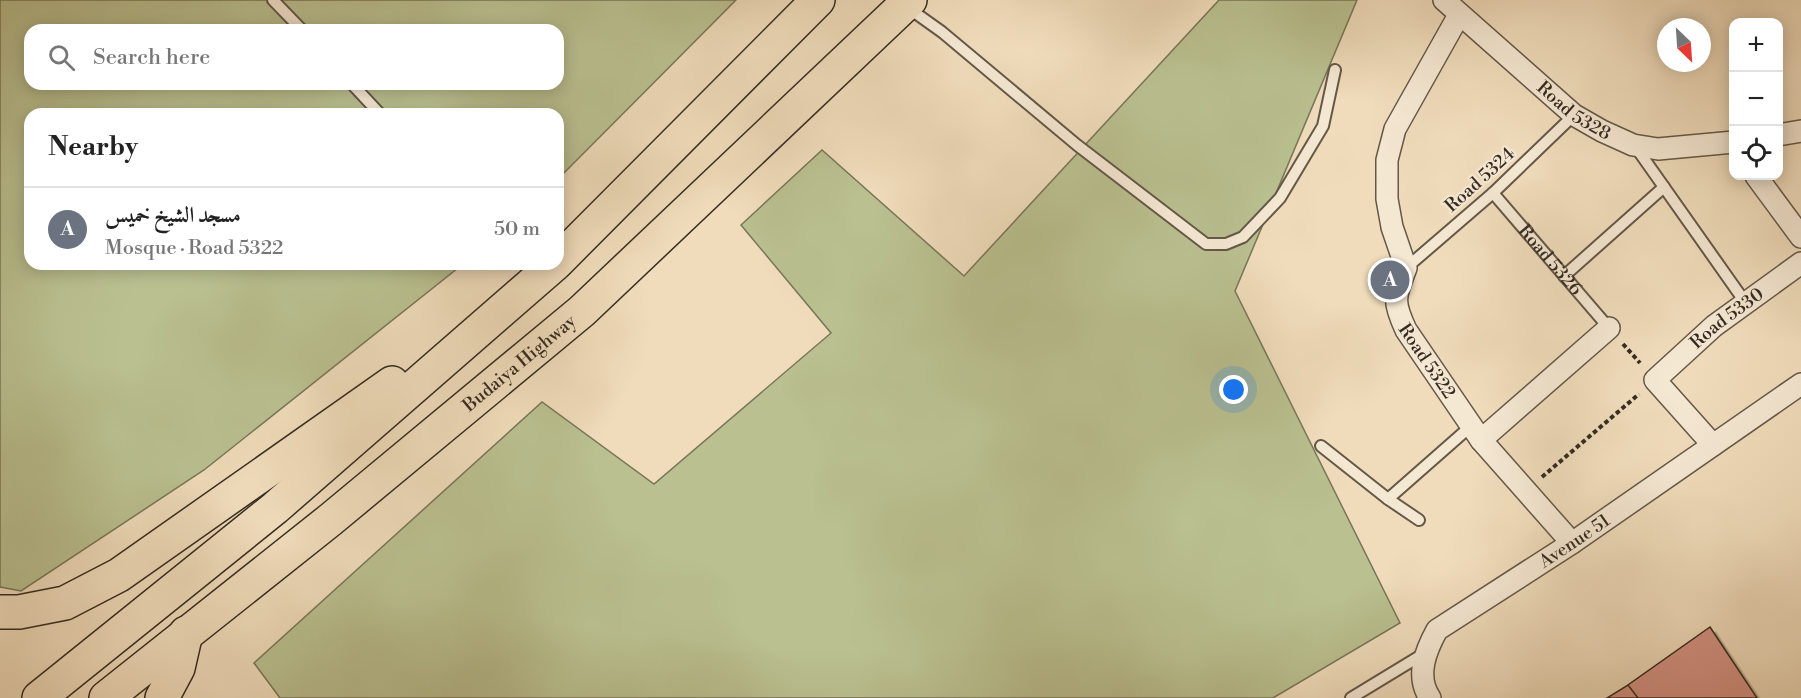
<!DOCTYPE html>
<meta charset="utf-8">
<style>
body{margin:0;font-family:"Libre Bodoni",Amiri,serif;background:#f6f6f6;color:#222}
.controls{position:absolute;right:18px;top:18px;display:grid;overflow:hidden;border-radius:12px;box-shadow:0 3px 15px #0003}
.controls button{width:54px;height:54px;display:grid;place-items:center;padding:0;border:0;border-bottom:2px solid #e0e0e0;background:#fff;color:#222;font:30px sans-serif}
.compass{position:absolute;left:1657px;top:18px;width:54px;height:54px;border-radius:50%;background:#fff;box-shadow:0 3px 15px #0003;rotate:155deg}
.you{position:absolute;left:1234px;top:390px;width:21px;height:21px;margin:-15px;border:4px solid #fff;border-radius:50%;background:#1a73e8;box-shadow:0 0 0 9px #1a73e833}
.badge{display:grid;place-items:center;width:39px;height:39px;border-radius:50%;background:#0f766e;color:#fff;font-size:20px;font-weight:700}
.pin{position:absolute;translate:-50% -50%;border:3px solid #fff;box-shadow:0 2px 6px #0006}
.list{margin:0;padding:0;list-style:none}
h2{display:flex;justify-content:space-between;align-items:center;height:78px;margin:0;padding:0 24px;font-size:26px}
h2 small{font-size:20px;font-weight:400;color:#767676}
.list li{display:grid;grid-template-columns:39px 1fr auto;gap:18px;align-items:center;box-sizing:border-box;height:84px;padding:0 24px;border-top:2px solid #e0e0e0}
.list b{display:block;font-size:22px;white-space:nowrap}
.list p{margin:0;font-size:20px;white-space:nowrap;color:#767676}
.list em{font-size:20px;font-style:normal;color:#767676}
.icon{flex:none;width:33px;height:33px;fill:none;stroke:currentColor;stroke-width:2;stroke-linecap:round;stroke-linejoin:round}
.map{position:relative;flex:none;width:1801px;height:698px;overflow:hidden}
.search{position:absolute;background:#fff;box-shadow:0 3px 15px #0003;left:24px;top:24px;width:540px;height:66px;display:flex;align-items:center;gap:15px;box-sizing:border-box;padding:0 21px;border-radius:18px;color:#767676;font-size:22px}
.panel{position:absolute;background:#fff;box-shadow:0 3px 15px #0003;left:24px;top:108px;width:540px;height:162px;border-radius:18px}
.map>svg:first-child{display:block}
.green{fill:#bac090;stroke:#78765a;stroke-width:1.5;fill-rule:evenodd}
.building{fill:#d59284;stroke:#352c23;stroke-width:1.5;filter:url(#shadow)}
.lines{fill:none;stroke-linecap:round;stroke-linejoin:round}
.service-casing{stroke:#645849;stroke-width:14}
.minor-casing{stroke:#645849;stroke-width:24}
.primary-casing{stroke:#352c23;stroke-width:36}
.path{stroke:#352c23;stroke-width:4;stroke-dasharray:4.5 3;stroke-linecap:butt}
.service{stroke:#f5e8d3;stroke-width:10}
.minor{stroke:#f5e8d3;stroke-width:21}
.primary{stroke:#f0dcbb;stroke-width:33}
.labels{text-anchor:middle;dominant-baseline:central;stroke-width:4.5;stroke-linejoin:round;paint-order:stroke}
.street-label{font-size:18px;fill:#352c23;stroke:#f5e8d3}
</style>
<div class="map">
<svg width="1801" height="698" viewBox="0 0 1801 698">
<defs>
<filter id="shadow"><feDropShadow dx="5.5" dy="5.5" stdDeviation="0" flood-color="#0004"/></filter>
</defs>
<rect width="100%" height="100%" fill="#f0dcbb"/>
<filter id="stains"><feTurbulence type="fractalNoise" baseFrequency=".00333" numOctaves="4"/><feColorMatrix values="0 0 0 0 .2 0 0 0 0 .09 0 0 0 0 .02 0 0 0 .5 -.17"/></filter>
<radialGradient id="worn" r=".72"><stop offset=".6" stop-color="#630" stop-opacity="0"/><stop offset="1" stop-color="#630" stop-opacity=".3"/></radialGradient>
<path class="green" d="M0 0H736L558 179V114H30V264H463L204 470 21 591 0 587ZM30 30H558V84H30Z
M1219 0H1357L1235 291 1400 623 1273 698H280L254 663 542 402 654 484 831 333 741 225 822 150 964 276Z"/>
<path class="building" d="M1710 627 1757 698H1638L1628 685Z
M1628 685 1638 698H1607Z"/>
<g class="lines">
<defs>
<g id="service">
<path d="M273 0 302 30"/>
<path d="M907 7 942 32 1077 145 1206 244H1226L1243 237 1280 198 1323 126 1335 70"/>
<path d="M352 84 380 114"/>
<path d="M1635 146 1745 302"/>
<path id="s1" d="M1493 193 1609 328"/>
<path d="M1406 268 1493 193 1574 115"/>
<path d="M1564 276 1664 187"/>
<path d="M1321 446 1388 499 1419 520"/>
<path d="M1388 499 1471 426"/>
<path d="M1351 698 1425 653"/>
</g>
<g id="minor">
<path id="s2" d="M1444 0 1574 115 1602 131 1633 145 1658 149 1734 142"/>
<path id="s3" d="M1459 15 1395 129 1387 160V199L1392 227 1406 268C1395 297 1392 300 1406 330L1481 440 1572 543"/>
<path d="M1778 135 1801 131"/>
<path d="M1756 176 1801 237"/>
<path d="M1481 440 1609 328"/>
<path id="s4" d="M1713 445 1655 380 1714 326 1801 263"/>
<path id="s5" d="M1430 698C1415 676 1426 650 1437 630L1572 543 1801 384"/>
</g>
<g id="primary">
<path d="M558 261 818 0"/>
<path d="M0 612H19L65 603 119 575 392 383"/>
<path d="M39 698 275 508 555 264"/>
<path id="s6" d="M106 698 330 520 582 311 910 0"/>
<path d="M162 698 178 668 186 633"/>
</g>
</defs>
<use href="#service" class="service-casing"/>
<use href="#minor" class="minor-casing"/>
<use href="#primary" class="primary-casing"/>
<path class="path" d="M1623 344 1640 363
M1542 477 1639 394"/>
<use href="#service" class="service"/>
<use href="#minor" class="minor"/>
<use href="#primary" class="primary"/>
</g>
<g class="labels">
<g class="street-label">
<text stroke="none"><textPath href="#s2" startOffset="171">Road 5328</textPath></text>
<text transform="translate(1480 180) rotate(-42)">Road 5324</text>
<text stroke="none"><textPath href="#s1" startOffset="88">Road 5326</textPath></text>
<text stroke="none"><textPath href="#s4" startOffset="182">Road 5330</textPath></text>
<text stroke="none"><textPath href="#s3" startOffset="376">Road 5322</textPath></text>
<text stroke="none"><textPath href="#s6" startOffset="532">Budaiya Highway</textPath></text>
<text stroke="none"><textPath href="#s5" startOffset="236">Avenue 51</textPath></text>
</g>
</g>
<rect width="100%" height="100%" filter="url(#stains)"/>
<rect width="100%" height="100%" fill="url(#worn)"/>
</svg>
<div class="controls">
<button>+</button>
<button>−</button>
<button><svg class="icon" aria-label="locate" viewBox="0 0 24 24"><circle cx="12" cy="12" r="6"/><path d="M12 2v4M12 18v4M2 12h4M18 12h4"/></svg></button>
</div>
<svg class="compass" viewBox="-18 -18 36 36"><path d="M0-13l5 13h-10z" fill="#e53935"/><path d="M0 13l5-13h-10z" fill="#767676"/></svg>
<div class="you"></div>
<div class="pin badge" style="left:1390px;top:280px;background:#6b7280">A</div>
<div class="search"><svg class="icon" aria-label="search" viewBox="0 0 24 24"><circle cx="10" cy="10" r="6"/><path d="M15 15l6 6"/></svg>Search here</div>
<section class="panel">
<h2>Nearby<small></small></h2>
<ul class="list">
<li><span class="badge" style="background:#6b7280">A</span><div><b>مسجد الشيخ خميس</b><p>Mosque · Road 5322</p></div><em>50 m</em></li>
</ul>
</section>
</div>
